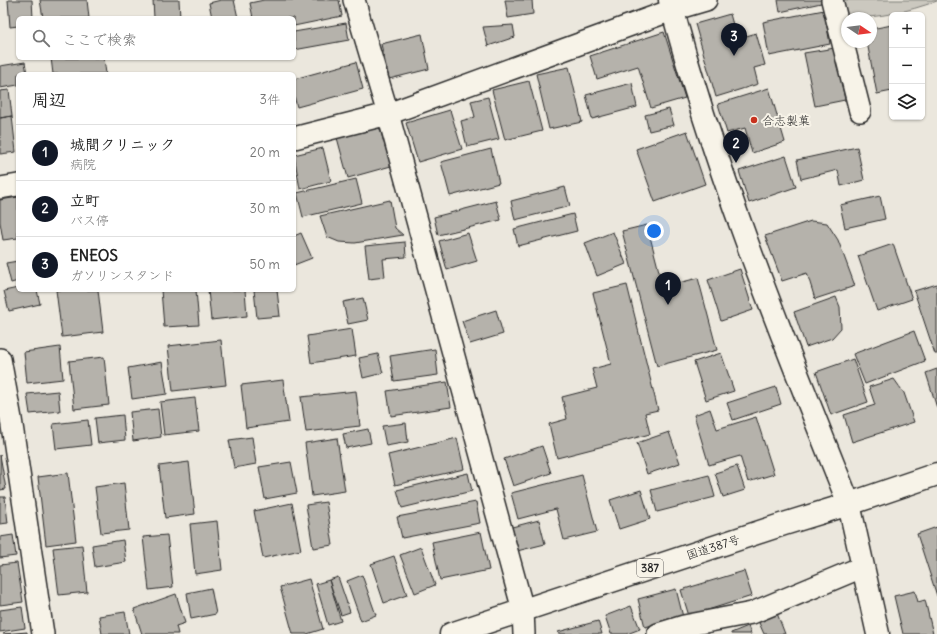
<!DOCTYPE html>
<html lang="ja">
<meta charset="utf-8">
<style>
body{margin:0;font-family:Delius,"Klee One",sans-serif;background:#f2f2f2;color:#222}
.controls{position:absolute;right:12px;top:12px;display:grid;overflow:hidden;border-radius:6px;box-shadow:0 1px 3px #0004}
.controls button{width:36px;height:36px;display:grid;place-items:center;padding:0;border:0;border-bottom:1px solid #e0e0e0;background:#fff;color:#222;font:20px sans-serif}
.compass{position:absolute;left:841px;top:12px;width:36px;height:36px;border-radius:50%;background:#fff;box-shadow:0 1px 3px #0004;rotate:103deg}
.you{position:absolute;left:654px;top:231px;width:14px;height:14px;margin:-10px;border:3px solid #fff;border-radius:50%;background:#1a73e8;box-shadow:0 0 0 6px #1a73e833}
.badge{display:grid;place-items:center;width:26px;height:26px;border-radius:50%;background:#111827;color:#fff;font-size:13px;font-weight:700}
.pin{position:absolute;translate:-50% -33px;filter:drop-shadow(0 1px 2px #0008)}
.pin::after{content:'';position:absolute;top:21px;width:14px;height:12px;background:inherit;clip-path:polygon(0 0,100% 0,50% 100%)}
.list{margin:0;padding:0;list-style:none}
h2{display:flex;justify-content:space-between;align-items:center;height:52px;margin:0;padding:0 16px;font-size:17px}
h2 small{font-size:13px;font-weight:400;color:#767676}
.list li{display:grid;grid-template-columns:26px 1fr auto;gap:12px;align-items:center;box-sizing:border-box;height:56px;padding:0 16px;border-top:1px solid #e0e0e0}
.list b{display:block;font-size:15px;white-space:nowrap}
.list p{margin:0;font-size:13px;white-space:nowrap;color:#767676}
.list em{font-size:13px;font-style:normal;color:#767676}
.icon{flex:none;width:22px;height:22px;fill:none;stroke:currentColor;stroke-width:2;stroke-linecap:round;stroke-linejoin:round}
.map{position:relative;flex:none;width:937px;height:634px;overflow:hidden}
.search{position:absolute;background:#fff;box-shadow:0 1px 3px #0004;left:16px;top:16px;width:280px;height:44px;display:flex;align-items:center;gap:10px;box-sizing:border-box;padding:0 14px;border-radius:6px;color:#767676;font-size:15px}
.panel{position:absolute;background:#fff;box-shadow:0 1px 3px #0004;left:16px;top:72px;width:280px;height:220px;border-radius:6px}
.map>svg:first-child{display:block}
.green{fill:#cbc8bf;stroke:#7b7a75}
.building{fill:#b5b2ab;stroke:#2b2b2b}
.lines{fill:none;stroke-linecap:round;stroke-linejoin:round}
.minor-casing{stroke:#2b2b2b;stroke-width:24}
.tertiary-casing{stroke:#2b2b2b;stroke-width:25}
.secondary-casing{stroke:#2b2b2b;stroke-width:25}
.trunk-casing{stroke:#2b2b2b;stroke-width:25}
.minor{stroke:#f7f3e8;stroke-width:21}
.tertiary{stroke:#f7f3e8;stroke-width:22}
.secondary{stroke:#f7f3e8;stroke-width:22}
.trunk{stroke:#f7f3e8;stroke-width:22}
.poi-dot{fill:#c8321e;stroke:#f7f3e8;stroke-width:1.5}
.labels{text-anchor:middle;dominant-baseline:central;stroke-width:4;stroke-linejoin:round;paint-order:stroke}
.shield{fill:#f7f3e8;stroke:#686764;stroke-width:1}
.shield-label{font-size:11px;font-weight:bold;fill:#2b2b2b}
.poi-label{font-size:12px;fill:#2b2b2b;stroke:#f7f3e8;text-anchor:start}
.street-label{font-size:12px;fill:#2b2b2b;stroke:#f7f3e8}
</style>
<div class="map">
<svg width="937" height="634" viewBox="0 0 937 634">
<rect width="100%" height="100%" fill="#ebe7dd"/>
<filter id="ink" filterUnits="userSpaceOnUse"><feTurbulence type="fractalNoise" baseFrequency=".025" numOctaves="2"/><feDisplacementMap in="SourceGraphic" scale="8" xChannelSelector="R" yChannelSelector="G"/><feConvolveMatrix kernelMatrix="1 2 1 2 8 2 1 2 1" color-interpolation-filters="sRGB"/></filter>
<g filter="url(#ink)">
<path class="green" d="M839 0H937V1C907 12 878 18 847 18Z"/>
<path class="building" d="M8 0H32L33 18H18V26L10 27Z
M40 0H87L89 18H43Z
M153 0H179L180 18H154Z
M221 0H234L238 18H212L209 3Z
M264 0H339L342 16 294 26V18H253L250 3Z
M505 0H532L533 14 508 18Z
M778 0H821V3L780 12Z
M824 10 830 44 769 56 763 22Z
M730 14 737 39 756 33 765 65 754 68 758 84 716 97 695 24Z
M346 23 349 40 294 50V32Z
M513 25 515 37 488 46 483 27Z
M892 25V91L877 94 867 42H871V29Z
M664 32 685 98 651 108 638 66 597 79 590 56Z
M422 34 429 69 389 79 381 44Z
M835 48 845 100 815 106 804 53Z
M51 58H104L106 74H53Z
M25 62 27 74H18V85L0 88V66Z
M356 62 363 89 297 107 294 96V79Z
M569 67 582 122 549 129 536 74Z
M529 81 542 131 505 140 492 90Z
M632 83 637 107 592 119 586 95Z
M769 88 785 142 752 153 745 128 727 133 718 104Z
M9 90 12 116 0 118V91Z
M488 97 499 139 467 147 461 121 475 117 471 101Z
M669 109 674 125 649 131 645 115Z
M450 110 462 149 418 162 406 123Z
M12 116 16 152 0 154V118Z
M378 122 391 166 348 178 336 134Z
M687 131 705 184 655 202 636 149Z
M857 147 864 180 841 186 838 170 801 179 797 160Z
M323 148 331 181 300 189 294 155Z
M491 149 499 183 450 196 441 162Z
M786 156 796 187 749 203 739 171Z
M356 179 362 203 303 217 297 193Z
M565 187 570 206 515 220 511 201Z
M880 196 885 219 845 228 840 205Z
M18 197V238L3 240 0 222V200Z
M390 200 395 228 403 235 355 243 339 242 327 237 320 216Z
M496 201 501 220 438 235 434 217Z
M573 214 577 231 518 246 514 229Z
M811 221 827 223 838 240 855 286 815 299 807 273 782 281 765 236Z
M647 225 663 287 698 278 717 350 657 366 622 231Z
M613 232 626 264 597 276 585 243Z
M301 233 312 258 294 265V236Z
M468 233 477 261 447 270 439 241Z
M405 242 406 257 383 259 385 277 369 279 365 246Z
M893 244 912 299 877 311 858 256Z
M18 261V281L11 283 6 263Z
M740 269 753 310 721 321 708 280Z
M937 284V354H935L914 291Z
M627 285 658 410 645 413 650 434 557 458 549 424 567 419 562 397 597 388 592 369 611 364 593 293Z
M18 288V290H37L40 304 9 311 4 291Z
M56 290H98L103 332 62 337Z
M161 290H196L199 325 164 327Z
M208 290H245L247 316 211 320Z
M254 290H277L280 316 257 318Z
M836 297 840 307 841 328 832 338 806 347 794 312Z
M363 298 368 320 348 324 343 302Z
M496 310 503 334 470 344 462 321Z
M352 329 356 356 311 363 307 336Z
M914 331 925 361 865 384 853 354Z
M221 340 226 385 173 391 168 346Z
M60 347 63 379 27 383 24 352Z
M435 349 438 375 394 381 390 356Z
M721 353 734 391 706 400 694 362Z
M378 354 383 373 363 378 359 358Z
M104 357 109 405 74 409 69 361Z
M853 359 868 402 831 415 816 372Z
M162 362 167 394 132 399 128 368Z
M937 369V408L926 373Z
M894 379 904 393 914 422 852 442 844 415 875 405 869 387Z
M283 380 289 422 246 428 241 385Z
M447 382 451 407 391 416 387 391Z
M776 387 781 404 733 420 727 403Z
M58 391 60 411 30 414 27 394Z
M356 391 360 426 306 432 301 397Z
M195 398 199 431 164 435 160 402Z
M158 409 161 437 133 441 130 412Z
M710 409 717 429 756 417 774 474 748 482 740 456 709 465 694 415Z
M123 415 125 440 98 443 95 418Z
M88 420 91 445 56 449 53 424Z
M406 423 408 442 386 446 382 426Z
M368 429 371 443 346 448 343 434Z
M669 432 680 463 647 474 637 443Z
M252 437 256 464 234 468 229 440Z
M337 438 345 491 312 496 305 443Z
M457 438 464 469 395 485 388 455Z
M542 446 551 473 513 486 504 459Z
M0 455 6 489 0 490Z
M189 462 195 514 165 518 159 466Z
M291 462 297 493 265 499 259 467Z
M737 466 745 490 723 497 715 473Z
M68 473 76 541 46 545 38 477Z
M468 473 472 491 402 508 397 490Z
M582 475 597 532 564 540 556 509 518 519 511 493Z
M709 475 715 497 657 512 651 490Z
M124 483 129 530 101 533 95 487Z
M641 490 650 519 619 529 610 500Z
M0 497H5L8 523 0 524Z
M326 502 333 545 313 548 306 505Z
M476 502 480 523 402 538 397 517Z
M292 503 301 550 263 558 254 511Z
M539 520 545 544 517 551 512 527Z
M217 521 222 570 195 574 190 524Z
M937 527V596L917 534Z
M481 532 489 570 440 580 432 542Z
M13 535 16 556 0 558V537Z
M167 535 173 587 149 590 143 537Z
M123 540 126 562 95 567 92 545Z
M82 545 87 592 59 595 53 548Z
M421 547 435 585 415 593 400 555Z
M394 556 407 595 384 603 371 564Z
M17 563 23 602 0 605V565Z
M744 571 752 596 689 616 681 590Z
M362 575 376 615 361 621 347 581Z
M338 577 350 612 341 615 329 580Z
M309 579 323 629 307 634H293L280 587Z
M329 580 341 621 328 625 316 584Z
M211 588 216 614 191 619 187 593Z
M676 589 683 617 645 627 638 599Z
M915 591 918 602 925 600 933 634H903L894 596Z
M176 594 185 623 176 626 178 634H142L134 609Z
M631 606 640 629 627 634H611L605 616Z
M22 607 25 628 0 632V610Z
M775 608 785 634H764L756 616Z
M125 612 129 634H102L99 616Z
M598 621 602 634H559L558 632Z
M748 626 751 634H731V633Z
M27 632V634H3Z"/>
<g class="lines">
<defs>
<path id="minor" d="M354 0 388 114 523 610 524 634
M832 0 860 111
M294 138 388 114 672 10 706 0
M0 188 18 185
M0 359 11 419 43 634
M658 634 684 626 752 613 862 567"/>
<path id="tertiary" d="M670 0C715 173 783 339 849 504"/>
<path id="secondary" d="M849 504 937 474"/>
<path id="trunk" d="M451 634 784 524 849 504 878 634"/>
</defs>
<use href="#minor" class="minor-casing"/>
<use href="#tertiary" class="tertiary-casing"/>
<use href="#secondary" class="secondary-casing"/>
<use href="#trunk" class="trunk-casing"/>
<use href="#minor" class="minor"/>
<use href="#tertiary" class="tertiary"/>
<use href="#secondary" class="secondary"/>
<use href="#trunk" class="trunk"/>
</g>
</g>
<circle class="poi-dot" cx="754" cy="120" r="4"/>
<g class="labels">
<rect class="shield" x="637" y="559" width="26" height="18" rx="3"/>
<g class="shield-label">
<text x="650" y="568">387</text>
</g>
<g class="poi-label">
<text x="762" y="120">合志製菓</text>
</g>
<g class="street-label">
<text transform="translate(713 547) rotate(-18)">国道387号</text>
</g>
</g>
</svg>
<div class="controls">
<button>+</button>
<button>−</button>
<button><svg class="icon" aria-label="layers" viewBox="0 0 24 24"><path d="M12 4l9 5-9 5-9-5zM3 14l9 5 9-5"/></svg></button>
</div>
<svg class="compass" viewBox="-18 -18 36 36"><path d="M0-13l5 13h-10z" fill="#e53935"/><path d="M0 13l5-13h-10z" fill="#767676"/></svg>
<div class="you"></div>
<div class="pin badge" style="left:668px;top:305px">1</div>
<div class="pin badge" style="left:736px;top:163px">2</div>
<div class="pin badge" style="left:734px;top:56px">3</div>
<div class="search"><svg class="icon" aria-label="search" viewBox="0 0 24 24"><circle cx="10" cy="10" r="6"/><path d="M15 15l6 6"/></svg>ここで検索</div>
<section class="panel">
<h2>周辺<small>3件</small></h2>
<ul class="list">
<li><span class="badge">1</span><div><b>城間クリニック</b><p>病院</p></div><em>20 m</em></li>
<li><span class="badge">2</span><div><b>立町</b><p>バス停</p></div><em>30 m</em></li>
<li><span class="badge">3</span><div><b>ENEOS</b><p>ガソリンスタンド</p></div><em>50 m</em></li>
</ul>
</section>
</div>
